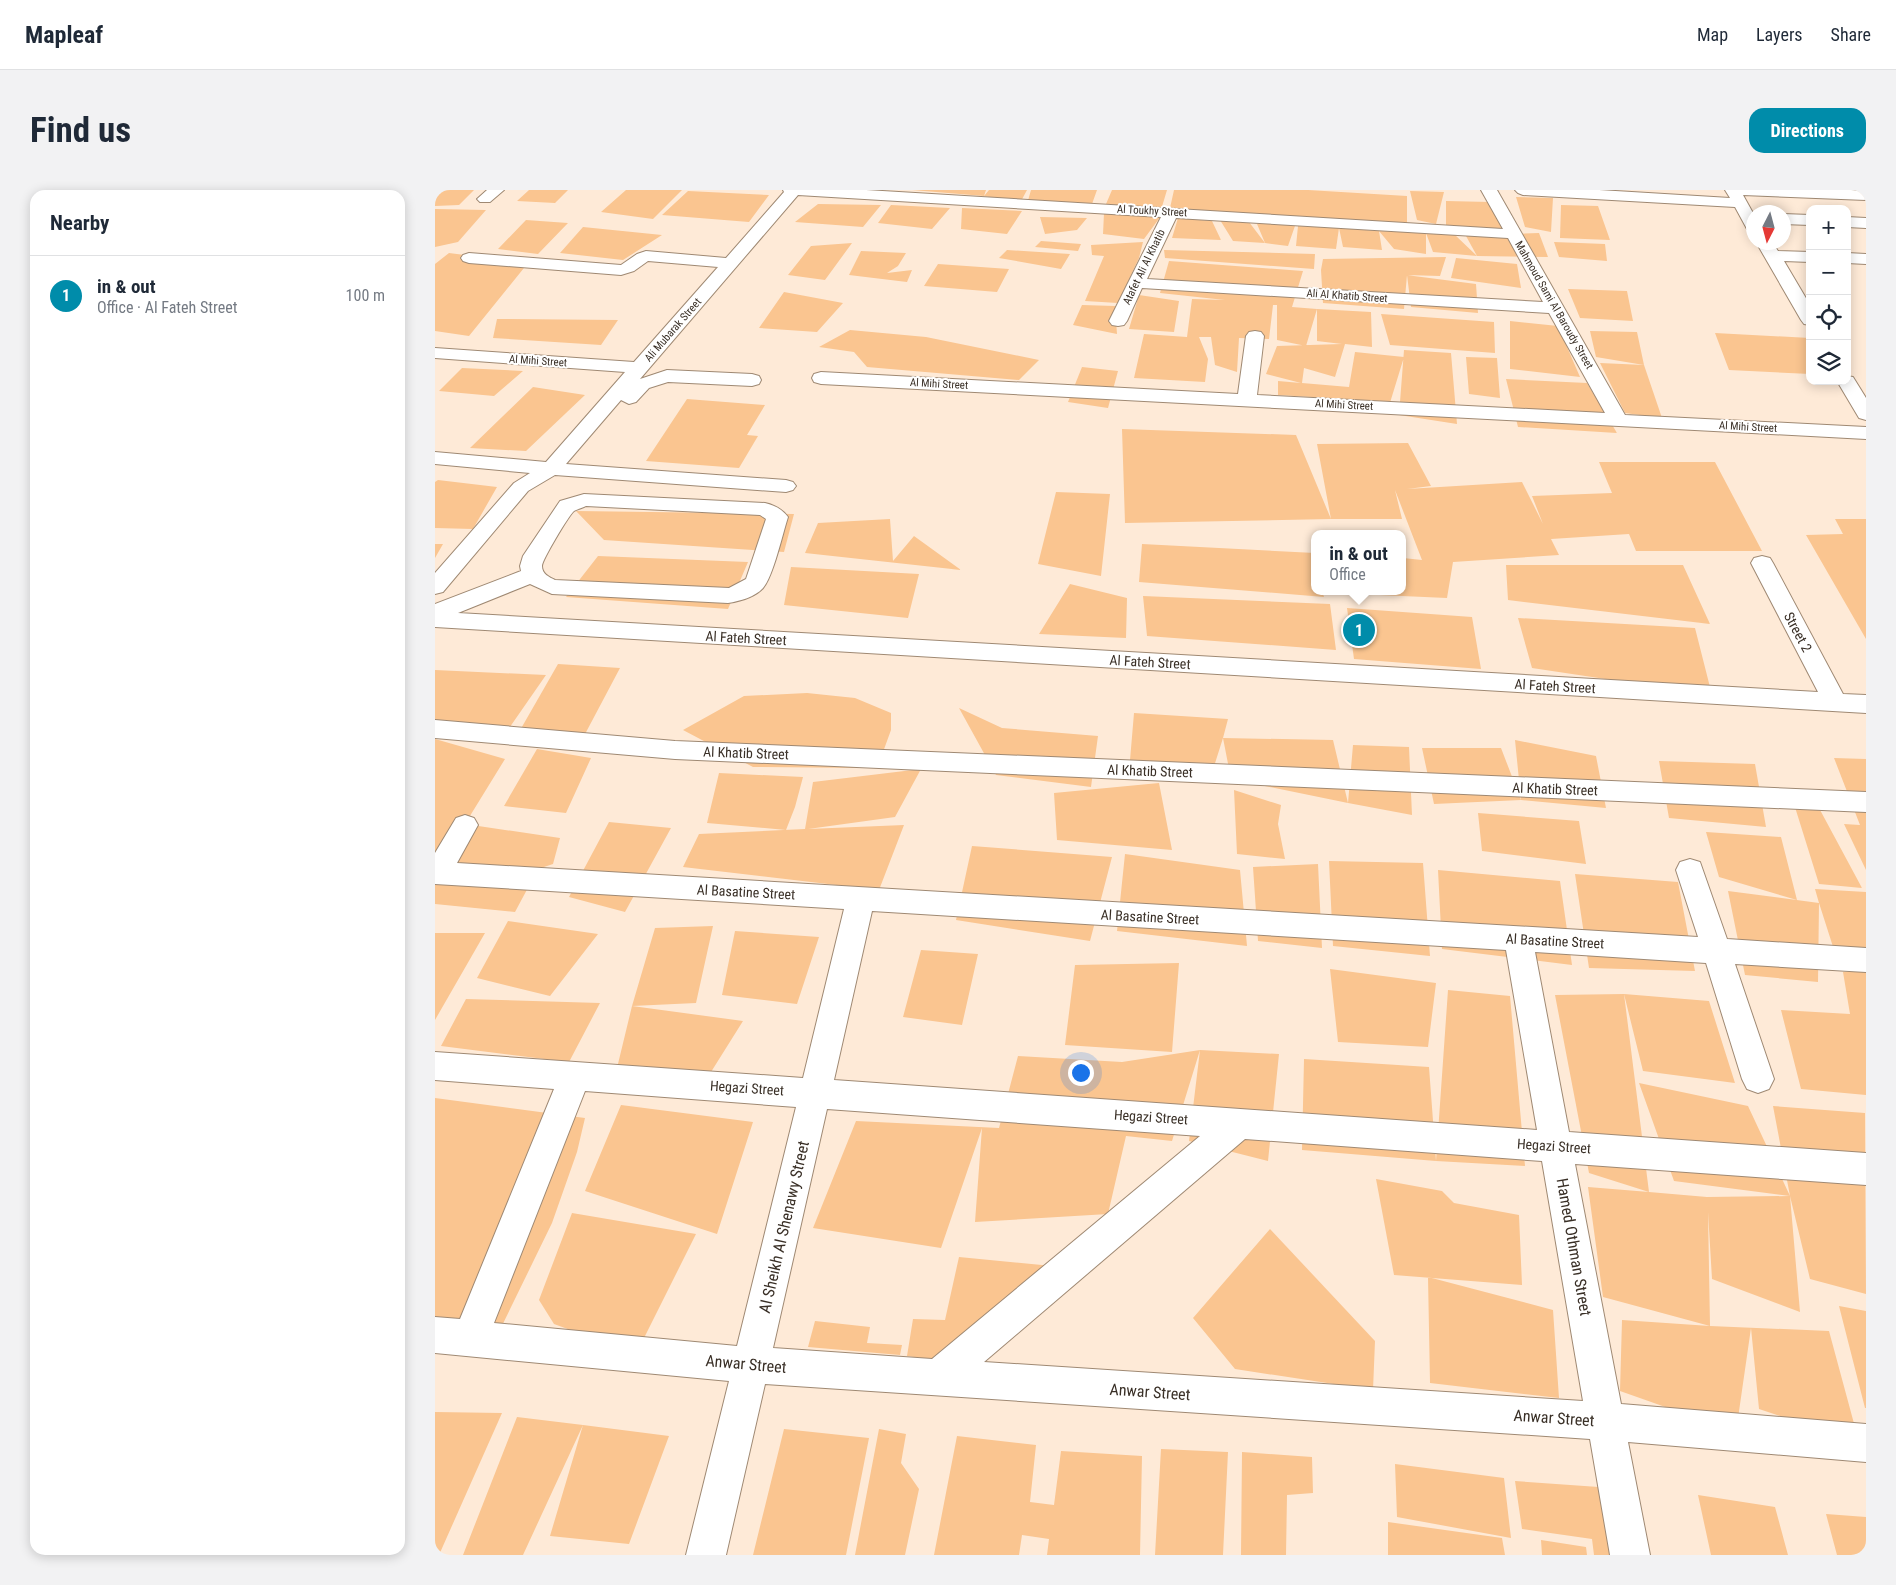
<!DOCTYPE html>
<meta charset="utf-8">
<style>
body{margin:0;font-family:"Roboto Condensed",sans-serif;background:#f2f2f3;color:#1f2937}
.controls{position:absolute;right:15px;top:15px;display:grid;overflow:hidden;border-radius:10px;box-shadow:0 2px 12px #0003}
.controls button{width:45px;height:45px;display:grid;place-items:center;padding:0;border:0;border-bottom:1px solid #e0e1e3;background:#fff;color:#1f2937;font:25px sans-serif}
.compass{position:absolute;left:1311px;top:15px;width:45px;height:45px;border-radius:50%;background:#fff;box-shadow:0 2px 12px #0003;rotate:186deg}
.you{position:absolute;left:645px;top:882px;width:18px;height:18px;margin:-12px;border:4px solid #fff;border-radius:50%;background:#1a73e8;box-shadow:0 0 0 8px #1a73e833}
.badge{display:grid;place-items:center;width:32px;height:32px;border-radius:50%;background:#008caa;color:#fff;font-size:16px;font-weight:700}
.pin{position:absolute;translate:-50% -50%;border:2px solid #fff;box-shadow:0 1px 5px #0006}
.popup{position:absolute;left:876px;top:340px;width:95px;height:65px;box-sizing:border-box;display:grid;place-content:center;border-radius:10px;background:#fff;filter:drop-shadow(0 1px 4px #0005);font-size:16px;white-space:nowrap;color:#747a83}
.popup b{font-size:19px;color:#1f2937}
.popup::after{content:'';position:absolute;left:50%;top:100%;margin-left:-10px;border:10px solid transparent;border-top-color:#fff}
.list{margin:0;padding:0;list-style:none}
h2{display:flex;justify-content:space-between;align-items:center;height:65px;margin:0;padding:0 20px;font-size:21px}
h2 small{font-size:16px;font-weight:400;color:#747a83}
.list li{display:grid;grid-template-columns:32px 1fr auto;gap:15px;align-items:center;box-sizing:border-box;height:80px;padding:0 20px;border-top:1px solid #e0e1e3}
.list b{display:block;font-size:19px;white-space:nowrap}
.list p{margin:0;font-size:16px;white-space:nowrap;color:#747a83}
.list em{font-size:16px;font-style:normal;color:#747a83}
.icon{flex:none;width:28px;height:28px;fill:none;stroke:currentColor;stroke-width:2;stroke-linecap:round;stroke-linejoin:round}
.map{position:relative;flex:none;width:1431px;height:1365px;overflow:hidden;border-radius:15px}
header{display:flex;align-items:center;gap:30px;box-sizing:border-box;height:70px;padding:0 25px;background:#fff;border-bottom:1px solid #e0e1e3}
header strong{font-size:24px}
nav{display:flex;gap:28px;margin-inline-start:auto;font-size:18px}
.intro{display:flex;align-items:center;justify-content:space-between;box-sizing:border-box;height:120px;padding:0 30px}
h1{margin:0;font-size:35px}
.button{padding:12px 22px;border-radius:15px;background:#008caa;color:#fff;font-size:18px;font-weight:700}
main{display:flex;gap:30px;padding:0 30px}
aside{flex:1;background:#fff;border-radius:15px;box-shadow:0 2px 12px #0003}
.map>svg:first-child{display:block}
.building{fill:#fac590}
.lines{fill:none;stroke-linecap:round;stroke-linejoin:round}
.minor-casing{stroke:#9f8973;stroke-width:2}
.minor{fill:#fff;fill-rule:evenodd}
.labels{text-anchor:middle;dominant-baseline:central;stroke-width:4;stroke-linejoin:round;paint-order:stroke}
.far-street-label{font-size:11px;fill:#392f26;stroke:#fff}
.street-label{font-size:14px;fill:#392f26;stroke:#fff}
.near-street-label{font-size:16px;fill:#392f26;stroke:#fff}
</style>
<header>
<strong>Mapleaf</strong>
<nav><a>Map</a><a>Layers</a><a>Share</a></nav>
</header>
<div class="intro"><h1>Find us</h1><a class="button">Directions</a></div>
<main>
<aside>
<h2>Nearby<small></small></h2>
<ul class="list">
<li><span class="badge">1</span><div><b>in &amp; out</b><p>Office · Al Fateh Street</p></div><em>100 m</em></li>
</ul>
</aside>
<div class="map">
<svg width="1431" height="1365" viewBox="0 0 1431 1365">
<rect width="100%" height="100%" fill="#feead7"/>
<path class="building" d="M0 0H39L24 15 0 16Z
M94 0H133L120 13 82 11Z
M191 0H247L218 29 166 22Z
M477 0H551L549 6Z
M554 0H592L585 13 549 6Z
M596 0H662L657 14H592Z
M677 0H732L726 20 671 14Z
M739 0H873L972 6V36L735 18Z
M253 1 334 5 314 32 227 25Z
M975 1 1009 2 1001 34 982 30Z
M1081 7 1118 8 1116 42 1090 37Z
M1011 11 1055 12 1071 41 1011 37Z
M383 14 446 15 428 37 360 32Z
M456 15 515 18 497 39 443 33Z
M1126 15 1163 16 1175 50 1125 48Z
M527 18 587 21 572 44 526 39Z
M0 19 51 20 23 52 0 57Z
M669 23 726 26 709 49 668 44Z
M605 27 652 28 642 40 610 44Z
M743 28 777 31 786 50 737 48Z
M91 30 133 33 103 64 63 59Z
M785 30 814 32 830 53 798 51Z
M861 33 853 56 830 53 822 34Z
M863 36 904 38 944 41 947 60 908 57 904 38 901 59 861 56Z
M148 37 227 45 188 70 125 63Z
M944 41 991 43 1019 44 1042 66 998 62 991 43V64L959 59Z
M1104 43 1113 67 1042 66 1031 46Z
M606 51 646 54 643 61 600 57Z
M708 52 704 68 683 113 650 111 669 66 657 65 656 55Z
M1119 52 1170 54 1172 71 1124 67Z
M417 53 390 90 353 85 376 56Z
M572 60 635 64 626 79 564 68Z
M729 60 880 64 879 79 730 68Z
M426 61 471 63 463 76 452 83 477 80 472 92 414 85Z
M14 63 93 73 34 146 0 141V74Z
M1011 67 1005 86 971 85 1041 94 1043 123 976 117 972 85 969 119 888 113 886 80 888 69Z
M1021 68 1082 74 1086 98 1016 88Z
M734 71 868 81 857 117 882 119 871 156 842 150V115H838L834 149 804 148 802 182 780 175 776 147H764L773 169 770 192 699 188 709 144 752 147 757 109 790 110 725 103Z
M503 74 574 79 562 102 489 96Z
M1133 99 1192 101 1198 131 1145 128Z
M349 102 408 113 382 142 324 138Z
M704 105 744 111 739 142 694 139Z
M647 115 680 116 682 144 638 135Z
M882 119 936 122 937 157 910 154 900 187 869 178 867 193 914 197 920 162 969 167 954 216 911 209 843 205V191L866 193 831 184 842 156 907 154 882 151Z
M946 124 1059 132 1060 163 955 155Z
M62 129 183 130 166 155 58 148Z
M1075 131 1123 136 1145 187 1075 179Z
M415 140 491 147 604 170 584 190 432 177 419 162 384 157Z
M1155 141 1202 142 1209 175 1227 228 1190 223 1165 173 1209 175 1161 167Z
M1280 143 1375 148V184L1294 180Z
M969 160 1016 163 1022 234 964 225Z
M1031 167 1062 168 1065 208 1034 204Z
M647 177 683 181 673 218 633 212Z
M27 178 88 181 59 206 4 201Z
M1071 189 1152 193 1182 243 1083 237Z
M98 197 150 205 91 261 35 258Z
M252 209 330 215 312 245 323 246 304 278 211 271Z
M687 239 861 245 896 329 690 333Z
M973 253 996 296 972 299 1087 292 1108 334 1097 306 1177 303 1164 272H1280L1327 361H1201L1194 344 1116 349 1124 365 1018 372 1012 408 899 403V401H968V368L987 370 960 300 967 329H896L882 254Z
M3 290 62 297 38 339 0 338V292Z
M621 302 675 304 666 386 603 374Z
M141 321 359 324 349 362 169 350Z
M455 329 458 371 479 346 526 380 370 363 383 333Z
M1400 329H1431V449L1371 345 1408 344Z
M0 354H8L0 368Z
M707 354 880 363V401H887L889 407 704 392Z
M163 366 313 372 293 419 131 407Z
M1071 375H1248L1275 434 1073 410Z
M356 377 484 384 473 428 349 415Z
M635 394 692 408 691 448 604 444Z
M708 406 895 414 901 460 712 446Z
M912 418 1037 427 1046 479 919 469Z
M1083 428 1260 438 1277 505 1097 478Z
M123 474 185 478 149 546 84 542Z
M0 480 111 485 68 547 0 540Z
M372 503 420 508 456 523V540L444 573 430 578 318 577 248 540 309 506Z
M524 518 567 538 663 546 656 597 561 585Z
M699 523 793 529 788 548 898 550 913 613 796 589 788 548 775 589 694 582Z
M0 549 70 569 30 634 125 648 118 674 103 679 80 722 0 714Z
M1080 550 1161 566 1171 618 1086 610Z
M918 555 974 557 977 625 913 613Z
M987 558H1066L1086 610 999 614Z
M102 559 156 568 131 623 69 616Z
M1399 568 1431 569V680L1409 634 1425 635Z
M1224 571 1320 574 1331 637 1234 628Z
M486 579 460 627 373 639 469 635 444 700 248 677 264 644 370 639 378 592Z
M284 583 368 587 360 617 351 640 272 633Z
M724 593 737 660 622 650 619 603Z
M799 600 846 615 843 634 850 669 802 664Z
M1359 614 1384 618 1427 698 1384 694Z
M1043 623 1144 631 1151 674 1047 661Z
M174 632 236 638 190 722 134 707Z
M1271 642 1346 647 1362 710 1284 687Z
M537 656 677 667 655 751 521 730Z
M690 664 805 680 812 756 682 741Z
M894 671 988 673 995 766 898 756Z
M883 674 887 758 823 751 818 677Z
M1003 680 1125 691 1137 775 1007 759Z
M1140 684 1243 692 1260 781 1154 778Z
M1380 699 1431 702V765L1400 763 1384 713 1383 792 1310 785 1293 701 1384 713Z
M73 731 163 744 115 806 42 788Z
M278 736 261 813 197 816 308 831 276 882 182 878 197 816 220 738Z
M300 741 384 747 362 814 287 805Z
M0 743H50L0 830Z
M486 760 543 764 527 835 468 827Z
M744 773 737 862 630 855 640 775Z
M895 779 1001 793 993 857 903 852Z
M1408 782H1431V905L1366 899 1346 820 1415 824Z
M1013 800 1075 806 1090 976 1001 971 867 960 869 869 994 877 1001 971Z
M1189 804 1214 1002 1272 1007 1355 1006 1239 991 1204 893 1313 916 1355 1006 1338 916 1430 923 1431 1104 1375 1089 1355 1006 1365 1122 1277 1089 1273 1022 1275 1136 1394 1141 1424 1252 1324 1219 1316 1138 1301 1242 1185 1201 1187 1130 1275 1136 1168 1107 1153 997 1214 1002 1154 983 1120 805 1189 804 1274 811 1300 893 1208 881Z
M31 809 165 813 134 872 6 856Z
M765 860 737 951 691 946 673 1024 540 1032 547 938 506 1058 378 1038 421 931 564 938 583 866 687 872Z
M765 860 844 864 833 971 754 951Z
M0 908 150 928 142 962 117 1033 60 1150 0 1139Z
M186 915 318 932 282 1044 150 1001Z
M941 989 1007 1001 1019 1013 1084 1025 1087 1095 959 1085Z
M137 1023 261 1044 201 1164 119 1134 104 1110Z
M835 1039 940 1151 938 1200 800 1179 758 1128Z
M524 1067 638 1078 528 1174 472 1166 478 1129 510 1130Z
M993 1087 1118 1120 1124 1208 995 1193Z
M1404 1116 1431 1121V1218H1430Z
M380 1131 435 1137 432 1153 467 1155 465 1165 373 1157Z
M0 1222 67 1223 4 1365H0Z
M82 1227 148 1235 88 1365H28Z
M148 1235 234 1246 194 1354 115 1346Z
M349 1239 434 1248 411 1365H318Z
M444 1239 471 1244 466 1273 484 1299 470 1365H420Z
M522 1246 601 1255 595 1312 619 1315 626 1261 707 1266 705 1365H612L614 1349 587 1345 584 1365H499Z
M726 1259 793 1262 788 1365H720Z
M807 1262 877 1267 878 1303 852 1305 851 1365H806Z
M960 1274 1069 1288 1076 1348 962 1327Z
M1080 1291 1192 1299 1201 1365H1159L1157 1349 1087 1339Z
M1263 1305 1340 1317 1353 1365H1276Z
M1391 1324 1431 1327V1365H1402Z
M953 1332 1067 1348 1070 1365H953Z
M1106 1350 1151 1357 1152 1365H1107Z"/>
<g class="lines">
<defs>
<path id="minor" d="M52 0H69L55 12H45L42 9Z
M348 0H431L1068 39 1046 0H1062L1190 225 1431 237V249L386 194 379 192 377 188 379 184 386 182 803 204 811 146 814 142 820 141 826 142 829 146 822 205 1170 223 1114 123 707 98 692 131 689 135 683 136 677 135 674 131 726 27 363 5 205 189 232 180 317 184 324 186 326 190 324 194 317 196 233 192 214 198 201 212 194 214 186 210 131 274 351 290 358 292 361 296 358 300 351 302 120 285 93 301 8 402 0 404V383L79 293 95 283 0 274V262L111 272 190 182 0 168V158L199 172 283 77 213 71 199 81 186 85 34 73 28 71 26 68 28 65 34 63 186 75 202 64 211 61 291 68 349 2ZM741 28 1073 48 1108 112 712 89Z
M1080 0H1164L1295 8 1290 0H1431V10L1308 5 1318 23V41L1312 39 1300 17 1088 5 1083 3Z
M1348 24 1375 25V35L1348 34Z
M1412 27 1431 28V38L1412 37Z
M1321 52H1337L1343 61 1375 62V72L1349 71 1375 115V135L1369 134 1366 130Z
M1412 63 1431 64V74L1412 73Z
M1412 186 1418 187 1431 208V230L1424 228 1402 191H1412Z
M149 304 330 313C339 315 347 319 353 327 348 342 338 387 328 398 320 407 305 411 293 413L117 404 95 394 23 423 1383 502 1316 373 1319 368 1327 366 1335 368 1338 373 1408 504 1431 505V523L0 437V414L86 381 85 376 88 366 125 311ZM151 316 325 325 331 329 311 389 294 398 120 390C114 387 107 384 107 376 107 370 134 325 139 321 142 319 148 318 151 316Z
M0 530 240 551 1431 602V622L240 569 0 548Z
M30 625 39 628 43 635 22 673 1263 747 1241 680 1245 672 1255 669 1265 672 1292 749 1431 758V782L1300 774 1339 889 1334 899 1323 903 1312 899 1307 889 1271 773 1100 762 1134 942 1431 963V995L1140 974 1186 1214 1431 1234V1272L1193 1252 1215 1365H1175L1155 1249 330 1194 291 1365H251L294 1191 0 1163V1127L25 1129 119 899 0 890V862L368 888 409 719 0 694V663L21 628ZM437 721 1071 760 1102 940 399 890ZM150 901 361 917 302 1156 59 1133ZM392 919 765 946 497 1169 338 1158ZM810 949 1107 971 1148 1211 549 1172Z"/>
</defs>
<use href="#minor" class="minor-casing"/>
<use href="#minor" class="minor"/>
</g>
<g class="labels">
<g class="far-street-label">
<text transform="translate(717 21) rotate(3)">Al Toukhy Street</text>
<text transform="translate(709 77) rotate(-64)">Atafet Ali Al Khatib</text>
<text transform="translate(912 106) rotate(4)">Ali Al Khatib Street</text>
<text transform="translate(1119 115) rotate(60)">Mahmoud Sami Al Baroudy Street</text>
<text transform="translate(238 140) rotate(-49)">Ali Mubarak Street</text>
<text transform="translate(103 171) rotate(4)">Al Mihi Street</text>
<text transform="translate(504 194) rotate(3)">Al Mihi Street</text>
<text transform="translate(909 215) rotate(3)">Al Mihi Street</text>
<text transform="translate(1313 237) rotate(3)">Al Mihi Street</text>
</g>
<g class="street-label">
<text transform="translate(1363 442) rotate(62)">Street 2</text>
<text transform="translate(311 448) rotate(3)">Al Fateh Street</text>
<text transform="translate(715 472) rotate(3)">Al Fateh Street</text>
<text transform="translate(1120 496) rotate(3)">Al Fateh Street</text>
<text transform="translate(311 563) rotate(2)">Al Khatib Street</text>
<text transform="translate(715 581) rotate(2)">Al Khatib Street</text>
<text transform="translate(1120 599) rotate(2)">Al Khatib Street</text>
<text transform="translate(311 702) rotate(3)">Al Basatine Street</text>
<text transform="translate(715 727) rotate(3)">Al Basatine Street</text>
<text transform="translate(1120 751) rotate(3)">Al Basatine Street</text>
<text transform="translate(312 898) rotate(4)">Hegazi Street</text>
<text transform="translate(716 927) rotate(4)">Hegazi Street</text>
<text transform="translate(1119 956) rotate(4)">Hegazi Street</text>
</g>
<g class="near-street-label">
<text transform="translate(349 1037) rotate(-77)">Al Sheikh Al Shenawy Street</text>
<text transform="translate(1139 1057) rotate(80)">Hamed Othman Street</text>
<text transform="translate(311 1174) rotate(5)">Anwar Street</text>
<text transform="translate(715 1202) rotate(4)">Anwar Street</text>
<text transform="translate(1119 1228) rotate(4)">Anwar Street</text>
</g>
</g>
</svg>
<div class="controls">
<button>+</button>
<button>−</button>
<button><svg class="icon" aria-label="locate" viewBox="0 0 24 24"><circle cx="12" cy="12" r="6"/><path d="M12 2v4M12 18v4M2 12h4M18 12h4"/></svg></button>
<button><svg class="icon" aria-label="layers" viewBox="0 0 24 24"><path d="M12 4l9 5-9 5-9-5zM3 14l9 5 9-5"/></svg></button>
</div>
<svg class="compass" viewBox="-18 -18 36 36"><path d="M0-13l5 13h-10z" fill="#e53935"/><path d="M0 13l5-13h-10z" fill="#747a83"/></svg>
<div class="you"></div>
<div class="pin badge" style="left:924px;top:440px">1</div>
<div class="popup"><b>in &amp; out</b>Office</div>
</div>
</main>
